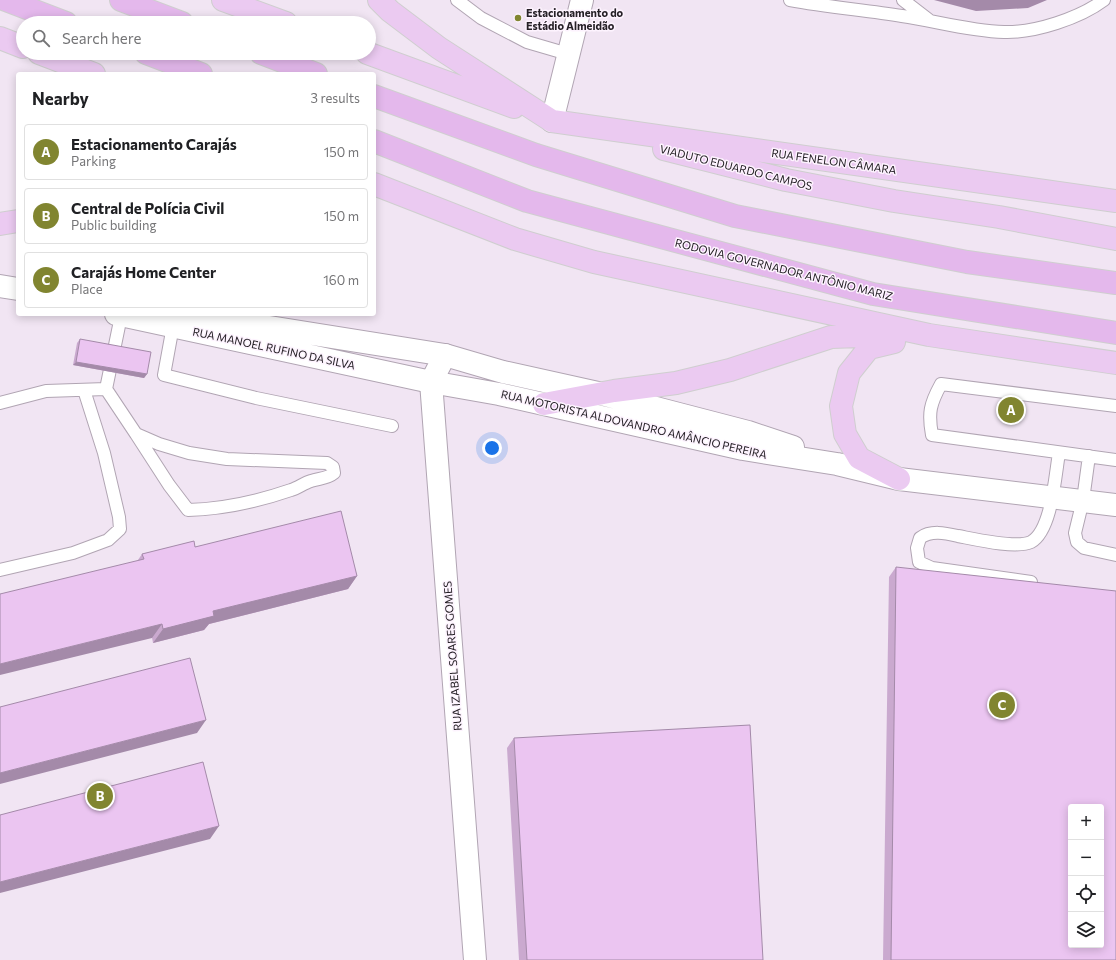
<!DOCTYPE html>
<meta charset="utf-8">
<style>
body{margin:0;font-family:Commissioner,sans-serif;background:#f2f2f2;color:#202124}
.controls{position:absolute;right:12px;bottom:12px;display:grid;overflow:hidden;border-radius:4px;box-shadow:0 2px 10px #0003}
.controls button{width:36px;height:36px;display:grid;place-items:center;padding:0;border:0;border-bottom:1px solid #e0e0e0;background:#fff;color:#202124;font:20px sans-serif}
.you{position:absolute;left:492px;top:448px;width:14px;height:14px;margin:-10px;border:3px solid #fff;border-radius:50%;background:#1a73e8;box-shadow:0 0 0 6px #1a73e833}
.badge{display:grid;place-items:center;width:26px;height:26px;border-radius:50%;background:#818530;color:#fff;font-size:13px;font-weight:700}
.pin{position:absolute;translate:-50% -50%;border:2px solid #fff;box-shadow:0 1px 4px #0006}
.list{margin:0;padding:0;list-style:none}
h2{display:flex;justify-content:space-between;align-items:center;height:52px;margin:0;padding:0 16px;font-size:17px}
h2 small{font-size:13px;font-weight:400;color:#757577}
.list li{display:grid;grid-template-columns:26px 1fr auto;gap:12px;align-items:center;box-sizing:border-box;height:56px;margin:0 8px 8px;padding:0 8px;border:1px solid #e0e0e0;border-radius:4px}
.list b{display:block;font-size:15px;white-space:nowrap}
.list p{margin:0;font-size:13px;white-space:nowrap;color:#757577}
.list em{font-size:13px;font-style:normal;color:#757577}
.icon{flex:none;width:22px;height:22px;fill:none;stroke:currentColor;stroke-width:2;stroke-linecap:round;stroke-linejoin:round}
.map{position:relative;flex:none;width:1116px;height:960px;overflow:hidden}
.search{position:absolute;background:#fff;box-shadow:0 2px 10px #0003;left:16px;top:16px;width:360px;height:44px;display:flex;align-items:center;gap:10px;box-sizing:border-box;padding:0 14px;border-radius:22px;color:#757577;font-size:15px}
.panel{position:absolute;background:#fff;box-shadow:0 2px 10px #0003;left:16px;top:72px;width:360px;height:244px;border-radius:4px}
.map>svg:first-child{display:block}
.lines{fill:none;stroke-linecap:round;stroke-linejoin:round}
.service-casing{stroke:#b1a5b3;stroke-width:14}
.minor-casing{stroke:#b1a5b3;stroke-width:24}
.secondary-casing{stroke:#b1a5b3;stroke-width:24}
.primary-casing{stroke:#cfcecf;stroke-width:24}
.trunk-casing{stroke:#cfcecf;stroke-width:24}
.service{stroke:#fff;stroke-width:12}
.minor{stroke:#fff;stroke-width:22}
.secondary{stroke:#fff;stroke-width:22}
.primary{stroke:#ebcaf1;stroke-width:22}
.trunk{stroke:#e4b8ec;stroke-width:22}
.wall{fill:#caa9cf}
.shaded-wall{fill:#a48aa9}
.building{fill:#ebc5f1;stroke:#a48aa9;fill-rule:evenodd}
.poi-dot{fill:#818530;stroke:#fdf3fe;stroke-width:1.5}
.labels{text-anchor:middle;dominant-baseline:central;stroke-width:3;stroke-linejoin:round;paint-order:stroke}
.poi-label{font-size:11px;font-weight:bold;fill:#252026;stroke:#fdf3fe;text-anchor:start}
.street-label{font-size:11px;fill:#252026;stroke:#fdf3fe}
</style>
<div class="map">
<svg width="1116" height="960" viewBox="0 0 1116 960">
<rect width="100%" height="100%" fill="#f1e5f3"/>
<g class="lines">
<defs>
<path id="service" d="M457 0 481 18 527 42 568 54
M790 0C827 7 865 10 902 16 936 21 969 31 1004 32 1035 33 1080 18 1104 0
M903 0 929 20
M173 326 164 375 256 398 392 426
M106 389 136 434 159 444 189 453 227 459 327 463 333 467 334 473C327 479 319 478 311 481 304 483 298 488 291 490 259 501 223 509 188 510L169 485 136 434
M0 403 46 391 106 389 121 316
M1116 406 941 384C930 404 928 413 932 435L1116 460
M1089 456 1083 500 1075 533 1077 542 1084 548 1116 555
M0 570 73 553 108 540 120 529 119 517 104 453 84 390
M1031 582 932 568 919 562 917 548 920 538C931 530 945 533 958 536 974 539 1016 549 1031 542 1052 530 1055 476 1059 453"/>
<path id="minor" d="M552 121 582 0
M445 355 431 382 475 960"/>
<path id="secondary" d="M0 286 18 289
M116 314 431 382 499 394 743 449 837 464 899 479 1116 505
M187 314 445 355 503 372 598 393 748 432 793 447"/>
<path id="primary" d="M223 0 286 23
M379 0 390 11 439 48 552 121 1116 201
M0 38 23 47
M39 53 94 74
M367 53 514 107
M664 149 786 180 894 201 999 217 1116 239
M374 184 515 239 594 262 929 335 1116 363
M0 224 18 221
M894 342 869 348 849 373 841 406 845 434 859 458 899 479
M544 404 614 391 676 383 730 370 831 337 891 335"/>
<path id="trunk" d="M6 0 66 23
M121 0 182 23
M146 53 201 74
M261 53 316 74
M374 96 536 155 735 216 967 262 1116 283
M374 141 527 201 873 294 1116 333"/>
</defs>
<use href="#service" class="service-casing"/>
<use href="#minor" class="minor-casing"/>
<use href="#secondary" class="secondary-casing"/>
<use href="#primary" class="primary-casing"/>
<use href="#trunk" class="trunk-casing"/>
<use href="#service" class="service"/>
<use href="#minor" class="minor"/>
<use href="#secondary" class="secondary"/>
<use href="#primary" class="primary"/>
<use href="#trunk" class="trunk"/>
</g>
<path class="wall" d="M80 339 147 374 144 378 73 365 77 343Z
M195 547 357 576 348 589 209 624 204 630 153 643 138 560 142 554Z
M896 567 1116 960H883L889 577Z
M514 738 763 960H519L507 748Z"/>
<path class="shaded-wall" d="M934 0H1047L1028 8 976 11Z
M76 362 147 374 144 378 73 365Z
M357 576 348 589 209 624 204 630 153 643 163 629 213 611Z
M162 624 152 638 0 675V664Z
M206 720 197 733 0 784V773Z
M219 826 210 839 0 893V882Z"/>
<path class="building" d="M80 339 151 352 147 374 76 362Z
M341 511 357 576 213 611 214 616 163 629 162 624 0 664V594L144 559 142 554 194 541 195 547Z
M896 567 1116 591V960H891ZM1071 807H1101V945H1071Z
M190 658 206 720 0 773V707Z
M750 725 763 960H527L514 738Z
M203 762 219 826 0 882V815Z"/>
<circle class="poi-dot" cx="518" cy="18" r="4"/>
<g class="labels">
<g class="poi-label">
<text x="526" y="12">Estacionamento do<tspan x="526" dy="13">Estádio Almeidão</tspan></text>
</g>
<g class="street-label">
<text transform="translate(834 161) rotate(8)">RUA FENELON CÂMARA</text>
<text transform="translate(736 167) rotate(14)">VIADUTO EDUARDO CAMPOS</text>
<text transform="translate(784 269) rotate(14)">RODOVIA GOVERNADOR ANTÔNIO MARIZ</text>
<text transform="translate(274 348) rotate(12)">RUA MANOEL RUFINO DA SILVA</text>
<text transform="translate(634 424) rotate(13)">RUA MOTORISTA ALDOVANDRO AMÂNCIO PEREIRA</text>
<text transform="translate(452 656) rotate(-94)">RUA IZABEL SOARES GOMES</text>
</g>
</g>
</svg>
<div class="controls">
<button>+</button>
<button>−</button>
<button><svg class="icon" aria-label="locate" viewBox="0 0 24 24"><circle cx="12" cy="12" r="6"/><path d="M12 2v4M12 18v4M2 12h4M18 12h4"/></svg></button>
<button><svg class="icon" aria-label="layers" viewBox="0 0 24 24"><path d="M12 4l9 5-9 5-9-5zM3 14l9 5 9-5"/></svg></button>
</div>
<div class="you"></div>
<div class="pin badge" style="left:1011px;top:410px">A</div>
<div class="pin badge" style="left:100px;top:796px">B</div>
<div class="pin badge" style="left:1002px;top:705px">C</div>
<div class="search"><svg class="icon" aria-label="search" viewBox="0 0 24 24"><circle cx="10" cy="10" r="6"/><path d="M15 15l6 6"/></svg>Search here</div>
<section class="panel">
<h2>Nearby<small>3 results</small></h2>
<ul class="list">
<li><span class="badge">A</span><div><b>Estacionamento Carajás</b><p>Parking</p></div><em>150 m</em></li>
<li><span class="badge">B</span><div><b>Central de Polícia Civil</b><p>Public building</p></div><em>150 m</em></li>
<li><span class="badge">C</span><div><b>Carajás Home Center</b><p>Place</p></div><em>160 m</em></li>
</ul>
</section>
</div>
